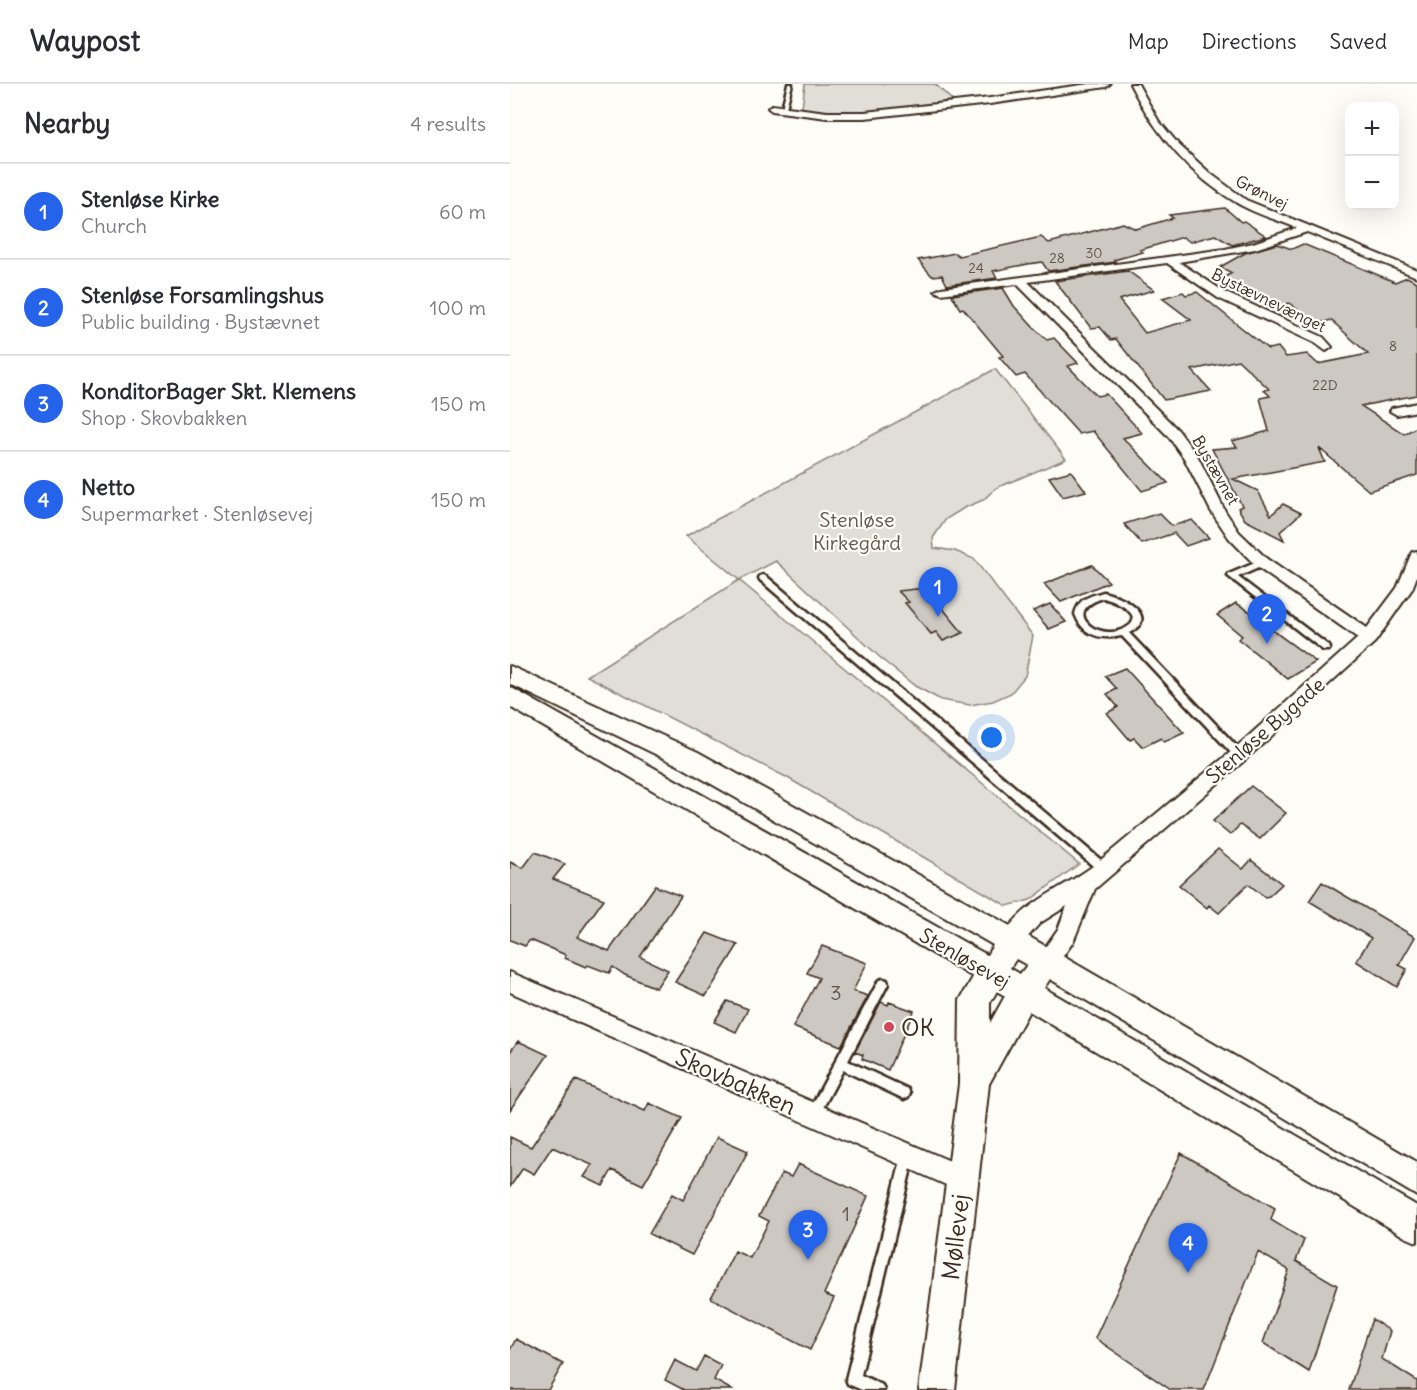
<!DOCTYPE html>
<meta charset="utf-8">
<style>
body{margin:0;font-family:Delius,sans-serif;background:#f7f7f7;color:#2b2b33}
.controls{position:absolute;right:18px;top:18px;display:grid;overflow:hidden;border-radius:12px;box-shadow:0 6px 24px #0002}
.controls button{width:54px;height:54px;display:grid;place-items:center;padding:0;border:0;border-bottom:2px solid #e1e1e2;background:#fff;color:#2b2b33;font:30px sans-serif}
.you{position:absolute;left:482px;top:654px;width:21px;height:21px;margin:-15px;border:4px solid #fff;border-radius:50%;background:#1a73e8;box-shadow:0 0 0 9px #1a73e833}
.badge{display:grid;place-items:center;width:39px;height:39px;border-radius:50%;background:#2563eb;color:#fff;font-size:20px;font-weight:700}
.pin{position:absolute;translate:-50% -50px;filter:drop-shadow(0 2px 3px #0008)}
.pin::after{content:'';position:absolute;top:32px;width:21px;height:18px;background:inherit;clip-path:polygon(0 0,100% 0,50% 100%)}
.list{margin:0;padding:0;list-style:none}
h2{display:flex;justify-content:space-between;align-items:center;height:78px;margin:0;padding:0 24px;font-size:26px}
h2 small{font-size:20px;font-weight:400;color:#7c7c81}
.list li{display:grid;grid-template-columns:39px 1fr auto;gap:18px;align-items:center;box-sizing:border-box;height:96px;padding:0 24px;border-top:2px solid #e1e1e2}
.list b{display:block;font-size:22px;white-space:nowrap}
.list p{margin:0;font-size:20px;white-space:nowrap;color:#7c7c81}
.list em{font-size:20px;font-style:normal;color:#7c7c81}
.map{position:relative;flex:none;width:907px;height:1306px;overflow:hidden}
header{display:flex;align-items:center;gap:36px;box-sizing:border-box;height:84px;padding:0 30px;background:#fff;border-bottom:2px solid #e1e1e2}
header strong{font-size:28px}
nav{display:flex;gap:33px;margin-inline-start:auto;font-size:21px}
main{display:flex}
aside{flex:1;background:#fff}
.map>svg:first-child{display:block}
.green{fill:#e1ded7;stroke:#8e847a;stroke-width:1.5}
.building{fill:#cdc8c2;stroke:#3b2a1e;stroke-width:1.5}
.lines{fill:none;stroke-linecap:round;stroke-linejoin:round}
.lane-casing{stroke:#3b2a1e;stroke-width:5}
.street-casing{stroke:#3b2a1e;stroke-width:4}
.secondary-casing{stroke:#3b2a1e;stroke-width:4}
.lane{fill:#fdfcf7;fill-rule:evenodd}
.street{fill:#fdfcf7;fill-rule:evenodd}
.secondary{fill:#fdfcf7;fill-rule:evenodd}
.poi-dot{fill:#d1495b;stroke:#fdfcf7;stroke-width:2}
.labels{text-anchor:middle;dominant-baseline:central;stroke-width:4.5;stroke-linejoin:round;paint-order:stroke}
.far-number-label{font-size:14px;fill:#605247}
.far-street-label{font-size:16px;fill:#3b2a1e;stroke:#fdfcf7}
.park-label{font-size:20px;fill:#64574c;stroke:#fdfcf7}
.street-label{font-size:20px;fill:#3b2a1e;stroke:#fdfcf7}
.near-number-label{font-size:20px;fill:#605247}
.near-poi-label{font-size:24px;fill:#3b2a1e;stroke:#fdfcf7;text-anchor:start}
.near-street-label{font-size:24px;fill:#3b2a1e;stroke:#fdfcf7}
</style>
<header>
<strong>Waypost</strong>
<nav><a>Map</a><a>Directions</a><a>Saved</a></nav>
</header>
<main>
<aside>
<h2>Nearby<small>4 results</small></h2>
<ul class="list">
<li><span class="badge">1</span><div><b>Stenløse Kirke</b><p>Church</p></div><em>60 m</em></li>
<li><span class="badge">2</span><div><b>Stenløse Forsamlingshus</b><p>Public building · Bystævnet</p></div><em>100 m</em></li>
<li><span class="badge">3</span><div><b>KonditorBager Skt. Klemens</b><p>Shop · Skovbakken</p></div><em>150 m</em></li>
<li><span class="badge">4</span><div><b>Netto</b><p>Supermarket · Stenløsevej</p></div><em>150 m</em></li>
</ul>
</aside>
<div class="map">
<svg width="907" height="1306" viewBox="0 0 907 1306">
<rect width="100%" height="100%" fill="#fdfcf7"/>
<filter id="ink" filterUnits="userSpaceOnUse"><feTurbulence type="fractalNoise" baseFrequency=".0167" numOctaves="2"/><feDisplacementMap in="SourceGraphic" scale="12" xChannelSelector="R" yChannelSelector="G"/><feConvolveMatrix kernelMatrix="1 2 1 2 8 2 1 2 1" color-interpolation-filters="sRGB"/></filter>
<g filter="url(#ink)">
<path class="green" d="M295 0H425L443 17C393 23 342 34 292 24Z
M485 285 556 375 486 404 473 416 454 424 436 435 423 454 424 464 445 467 464 475 523 552 515 592 501 609 483 617 460 621 431 616 405 602 375 578 266 477 229 496 569 780 520 816 497 822 276 693 77 592 229 496 176 452Z"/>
<path class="building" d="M715 124 731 138 734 137 756 152 722 161 705 151 680 158 673 153 630 166 633 168 604 176 606 178 538 187 532 178 518 180 483 187 487 194 437 201 432 191 422 192 408 176 445 169 449 172 531 153 539 159 613 139 626 145 663 134 659 131Z
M767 160 782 165 793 160 885 198 897 193 907 198V311L851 322 894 350 907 343V391L859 407 809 364 815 378 723 395 748 407 761 431 773 420 791 429 770 448 774 456 735 436 728 424 732 422 702 365 727 363 722 357 759 347 750 314 760 312 754 306 759 305 728 276 682 286 701 307 654 316 606 255 601 256 590 243 581 244 545 197 618 187 644 206 609 216 635 249 681 236 652 214 673 208 676 211 687 208 758 265 768 263 776 273 797 270 808 280 858 270 821 236 807 240 779 219 767 223 745 209 740 212 707 197 722 189 710 183 735 169Z
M493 204 504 222 523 243 537 256 544 254 568 279 558 282 587 312 596 310 632 349 613 354 658 399 632 407 583 347 569 350 515 290 506 293 489 273 493 272 453 224 450 225 442 211Z
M561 387 576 407 553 413 539 393Z
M649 429 662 442 682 436 699 454 676 462 664 449 632 460 614 440Z
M582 481 599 498 551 518 534 500Z
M406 505 415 506 425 515 453 549 433 557 426 548 421 550 395 519 399 518 388 507Z
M726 519 752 535 750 537 806 578 778 595 728 555 732 552 707 531Z
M540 520 556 538 539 545 523 527Z
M615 584 674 649 654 658 651 654 633 663 624 654 620 656 597 629 608 623 597 610 607 605 595 592Z
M741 702 776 729 750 755 730 741 720 751 703 737Z
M708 765 733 785 741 776 772 800 759 812 755 813 738 800 709 829 699 821 697 824 669 801Z
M25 768 55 780 43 795 94 815 67 853 99 867 145 802 171 812 130 873 158 886 146 904 115 891 103 883 99 889 78 881 76 883 55 874 56 871 20 856 15 862 0 856V778L13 784Z
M812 798 905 853 889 881 897 885 887 903 846 877 861 854 799 817Z
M197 849 228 861 196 912 165 898Z
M312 862 357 879 343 907 358 912 331 962 283 943 309 894 297 889Z
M217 917 238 925 226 948 204 938Z
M371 918 378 921 379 918 404 927 378 986 352 975 353 971 345 968Z
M8 957 38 971 0 1026V968Z
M66 996 135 1027 139 1019 172 1034 133 1101 102 1086 93 1102 74 1093 82 1081 42 1063 24 1090 13 1084 0 1103V1053L21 1063Z
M207 1053 238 1067 182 1171 139 1150 162 1110 173 1116Z
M671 1069 765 1124 761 1136 794 1156 786 1177 827 1201 799 1288 753 1259 779 1186 748 1168 694 1306H661L585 1254Z
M288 1080 358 1112 314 1210 324 1214 300 1266 201 1214 225 1167 240 1174 259 1137 249 1132 272 1089 281 1093Z
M862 1235 880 1247 872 1275 907 1297V1306H839Z
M6 1255 53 1280 38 1306H0V1266Z
M194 1272 211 1281 204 1296 222 1306H174L155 1296 165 1276 186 1287Z"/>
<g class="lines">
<defs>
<path id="lane" d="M278 0H282L276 24 274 25 272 24Z
M752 476 756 479 755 481 728 493 819 562 820 564 819 566H813L718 492 719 490Z
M253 491 256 492 598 782 599 785 598 788 594 789 590 788 250 496 249 494 250 492Z
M593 508C611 512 652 532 619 549L732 668 734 671 732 674H726L612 552C591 556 573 552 565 530 569 514 578 513 593 508ZM593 514C608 517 641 535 611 546 586 556 551 527 593 514Z
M373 895 377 896 378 900 338 977 398 1005 400 1009 398 1013 394 1015 390 1013 333 986 307 1035 303 1037 299 1035 297 1031 299 1027 369 896Z
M398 1066 402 1068 404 1072 351 1291 372 1301 374 1306H352L338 1300 336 1295 392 1072 394 1068Z"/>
<path id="street" d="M579 0H600L596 3 480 20 355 34H317L262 27 258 24 262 21 317 28H355L480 14Z
M620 0H628L648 36 669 61 701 90 736 116 907 186V193L797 148 745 165 669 178 716 209 813 253 822 263 816 267 805 259 708 214 657 179 518 198 668 346 688 373 715 427 729 448 757 475 857 544 887 504 902 468 907 467V492L902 505 865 558 735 676 585 805 563 858 544 885 536 888 528 885 525 878 548 845 557 822 530 839 508 864 501 867 494 864 491 857C507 820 557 803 587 779L723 666 848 554 747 483 719 454 701 427 674 374 658 352 507 200 431 210 425 207 431 204 715 165 743 159 787 144C768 136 745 130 727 119 679 91 645 49 620 0Z
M907 319V327L887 331 880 327 882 324Z
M0 888 461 1086 464 1095 461 1104 452 1107 443 1104 0 908Z"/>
<path id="secondary" d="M0 582 188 668 511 848 907 1078V1112L540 895 534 904 907 1122V1158L895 1153 519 927 479 1000 445 1306H409L449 1000 450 916 463 893 0 623V603L477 871 483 861 170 682 0 600ZM506 875 517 881 510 890 500 884ZM487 907 495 912 480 939V919Z"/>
</defs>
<use href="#lane" class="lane-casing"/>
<use href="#street" class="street-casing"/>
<use href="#secondary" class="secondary-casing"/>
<use href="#lane" class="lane"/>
<use href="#street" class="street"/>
<use href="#secondary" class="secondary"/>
</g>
</g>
<circle class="poi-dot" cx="379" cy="943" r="6"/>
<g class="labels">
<g class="far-number-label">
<text x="584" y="169">30</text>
<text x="547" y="174">28</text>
<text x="466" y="184">24</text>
<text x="883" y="262">8</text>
<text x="815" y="301">22D</text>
</g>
<g class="far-street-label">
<text transform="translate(752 108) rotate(27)">Grønvej</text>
<text transform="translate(759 216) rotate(26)">Bystævnevænget</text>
<text transform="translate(706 386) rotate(60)">Bystævnet</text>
</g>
<g class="park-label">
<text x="347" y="435">Stenløse<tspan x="347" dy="23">Kirkegård</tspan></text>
</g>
<g class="street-label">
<text transform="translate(755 646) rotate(-41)">Stenløse Bygade</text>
<text transform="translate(455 874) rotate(30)">Stenløsevej</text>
</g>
<g class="near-number-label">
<text x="326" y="908">3</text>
<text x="336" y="1129">1</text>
</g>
<g class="near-poi-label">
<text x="391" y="943">OK</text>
</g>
<g class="near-street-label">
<text transform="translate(226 997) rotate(24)">Skovbakken</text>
<text transform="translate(445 1153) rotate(-83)">Møllevej</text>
</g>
</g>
</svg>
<div class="controls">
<button>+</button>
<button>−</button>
</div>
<div class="you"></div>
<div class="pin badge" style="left:428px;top:533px">1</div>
<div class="pin badge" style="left:757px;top:560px">2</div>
<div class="pin badge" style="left:298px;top:1176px">3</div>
<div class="pin badge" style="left:678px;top:1189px">4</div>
</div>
</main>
